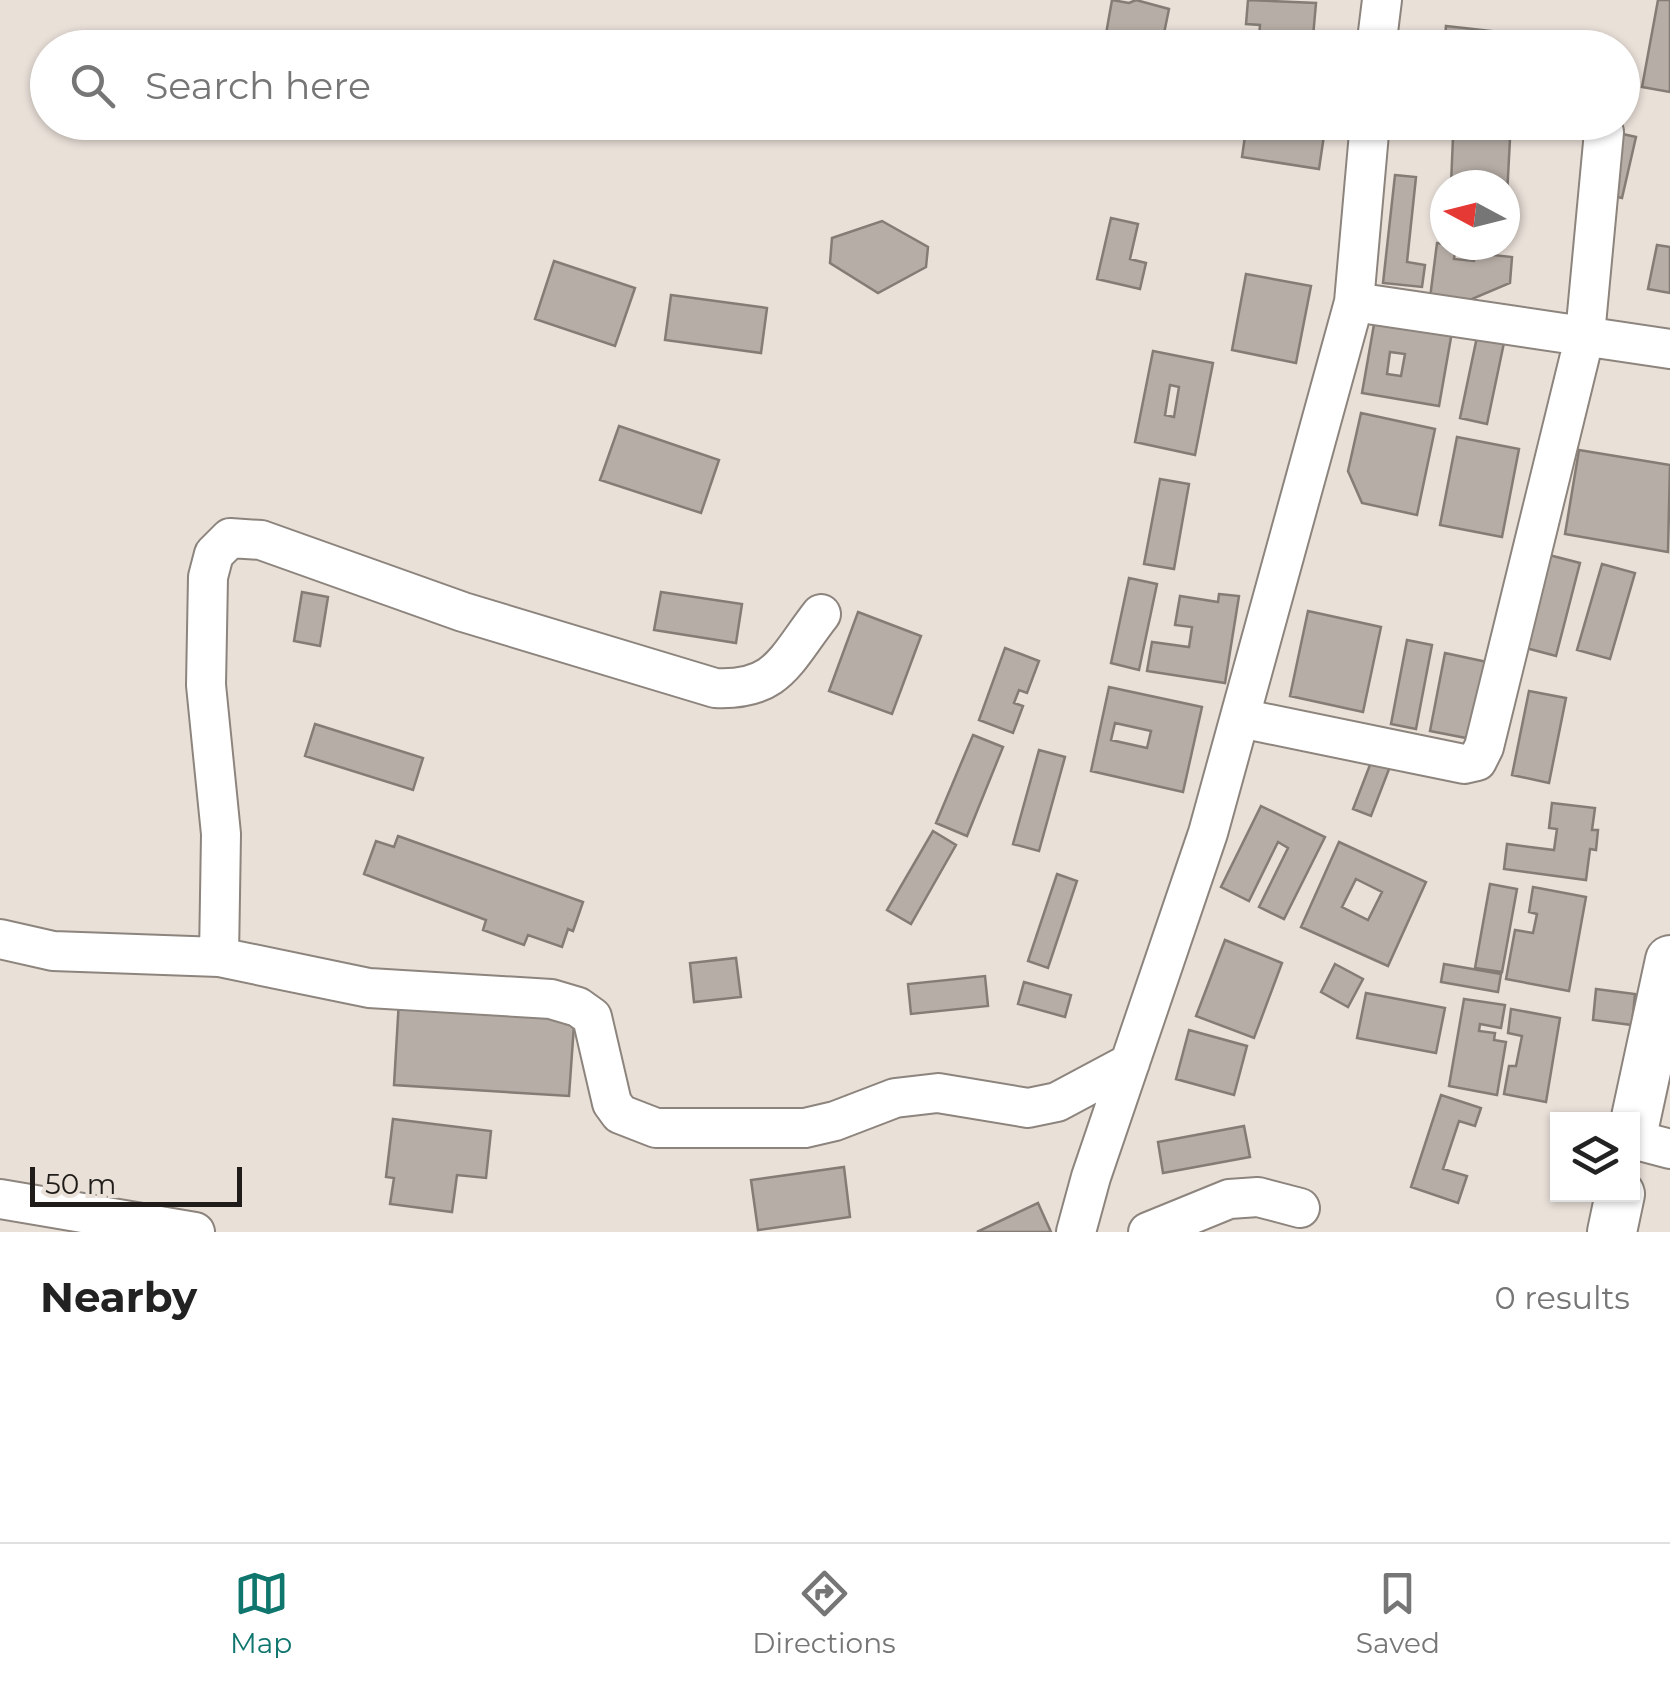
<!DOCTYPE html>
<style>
body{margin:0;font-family:Montserrat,sans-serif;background:#f2f2f2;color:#222}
.controls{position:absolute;right:30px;bottom:30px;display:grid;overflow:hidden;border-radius:0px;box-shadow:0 2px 8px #0004}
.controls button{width:90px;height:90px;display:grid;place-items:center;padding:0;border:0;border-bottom:2px solid #e0e0e0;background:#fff;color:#222;font:50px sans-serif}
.compass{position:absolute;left:1430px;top:170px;width:90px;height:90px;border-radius:50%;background:#fff;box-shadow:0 2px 8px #0004;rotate:277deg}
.scale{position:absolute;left:30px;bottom:25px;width:212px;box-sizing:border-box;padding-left:10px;border:5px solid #1f1c19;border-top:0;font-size:28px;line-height:35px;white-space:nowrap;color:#1f1c19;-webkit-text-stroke:8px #e9e0d8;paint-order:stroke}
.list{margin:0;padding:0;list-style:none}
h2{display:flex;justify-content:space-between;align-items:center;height:130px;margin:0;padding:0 40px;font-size:42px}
h2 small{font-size:32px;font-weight:400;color:#767676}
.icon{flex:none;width:55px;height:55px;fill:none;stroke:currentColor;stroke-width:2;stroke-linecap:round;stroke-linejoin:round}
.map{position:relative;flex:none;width:1670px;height:1232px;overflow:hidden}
.search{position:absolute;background:#fff;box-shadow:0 2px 8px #0004;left:30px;right:30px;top:30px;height:110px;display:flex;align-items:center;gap:25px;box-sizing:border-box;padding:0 35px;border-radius:55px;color:#767676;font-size:38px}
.sheet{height:310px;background:#fff}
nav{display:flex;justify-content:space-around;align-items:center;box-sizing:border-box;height:140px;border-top:2px solid #e0e0e0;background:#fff;font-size:28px;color:#767676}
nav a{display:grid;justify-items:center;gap:5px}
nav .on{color:#0f766e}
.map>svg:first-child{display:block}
.building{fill:#b6ada6;stroke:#847c75;stroke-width:2.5;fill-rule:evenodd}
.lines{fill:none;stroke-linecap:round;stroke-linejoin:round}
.minor-casing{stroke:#8c847d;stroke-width:42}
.major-casing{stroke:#8c847d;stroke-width:52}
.minor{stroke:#fff;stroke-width:38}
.major{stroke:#fff;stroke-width:48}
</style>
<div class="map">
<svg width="1670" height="1232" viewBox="0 0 1670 1232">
<rect width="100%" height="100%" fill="#e9e0d8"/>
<path class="building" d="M1112 0 1129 3 1136 0 1169 9 1162 43 1106 34Z
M1248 0 1316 3 1312 48H1258L1260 25 1246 24Z
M1658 0H1670V92L1642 87Z
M1446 26 1510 33 1509 48 1444 47Z
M1530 37 1572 40 1571 48H1529Z
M1247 122H1326L1319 169 1242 157Z
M1614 132 1636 137 1622 198 1600 193Z
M1453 137 1510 139 1505 234V185H1451Z
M1395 175 1416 177 1407 262 1425 265 1422 287 1383 283Z
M1111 218 1138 224 1130 259 1146 263 1140 289 1097 279Z
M882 221 928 247 926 267 878 293 830 263 832 238Z
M1437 243 1456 245 1454 259 1474 261 1475 253 1512 257 1510 283 1465 302 1430 298Z
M1657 245 1670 247V293L1648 289Z
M554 261 635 288 615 346 535 319Z
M1246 274 1311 286 1296 363 1232 350Z
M671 295 767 308 761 353 665 340Z
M1376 313 1453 326 1439 406 1362 393ZM1390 352 1405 354 1401 376 1387 374Z
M1478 332 1505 338 1487 424 1460 418Z
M1153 351 1213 363 1195 455 1135 442ZM1170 385 1179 387 1174 417 1165 415Z
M1361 413 1435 429 1417 515 1362 503 1348 471Z
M619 426 719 460 701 513 600 480Z
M1457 437 1519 449 1502 537 1440 525Z
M1579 450 1670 465 1668 552 1565 534Z
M1160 479 1189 484 1174 569 1144 564Z
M1549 555 1580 563 1556 656 1526 648Z
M1602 564 1635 573 1610 659 1577 650Z
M1129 578 1157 584 1139 670 1111 663Z
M302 592 328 597 320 646 294 641Z
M661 592 742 604 736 643 654 630Z
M1219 594 1239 596 1225 683 1147 671 1152 642 1189 647 1192 627 1175 625 1180 596 1218 602Z
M1308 611 1381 627 1363 712 1290 696Z
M858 612 921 636 892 714 829 691Z
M1407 640 1432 645 1416 729 1391 724Z
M1005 648 1039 661 1027 693 1019 690 1014 703 1023 706 1013 733 979 720Z
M1445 653 1487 662 1471 739 1430 731Z
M1109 687 1202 707 1183 792 1091 771ZM1115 723 1151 731 1147 748 1111 740Z
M1529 691 1566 698 1549 783 1512 775Z
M315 724 423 758 413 790 305 756Z
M973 735 1003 747 967 836 936 823Z
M1039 750 1065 757 1039 851 1013 844Z
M1373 757 1391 764 1371 816 1353 809Z
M1552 803 1595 808 1592 830H1598L1596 850 1590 849 1586 880 1504 869 1507 844 1554 850 1557 829 1549 828Z
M1261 806 1325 837 1284 919 1259 907 1288 848 1278 842 1249 901 1221 887Z
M933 831 956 845 911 924 887 910Z
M398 836 583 902 573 931 568 929 562 947 528 935 524 945 483 930 486 920 364 874 376 841 394 847Z
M1339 842 1426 882 1388 966 1301 927ZM1356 879 1382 892 1368 920 1342 907Z
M1057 874 1077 881 1048 968 1028 961Z
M1490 884 1517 889 1502 972 1475 968Z
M1533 887 1586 897 1569 991 1506 979 1515 930 1533 933 1537 914 1529 912Z
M1225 940 1282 963 1254 1038 1196 1016Z
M736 958 741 997 694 1002 690 963Z
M1335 964 1363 979 1348 1007 1321 992Z
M1444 964 1501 974 1498 992 1441 982Z
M985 976 988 1006 911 1014 908 984Z
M1024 982 1071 995 1065 1017 1018 1004Z
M1596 989 1635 994 1632 1025 1593 1020Z
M1366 993 1445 1008 1436 1053 1357 1038Z
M1464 999 1505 1005 1501 1028 1480 1024 1479 1031 1495 1033 1494 1040 1506 1042 1497 1095 1449 1086Z
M399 1000 575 1011 569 1096 394 1085Z
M1511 1009 1560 1018 1546 1102 1504 1094 1509 1066H1516L1522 1036 1508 1033Z
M1189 1030 1247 1046 1234 1095 1176 1079Z
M1441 1095 1481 1108 1475 1126 1459 1121 1443 1169 1467 1176 1458 1203 1411 1187Z
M393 1119 491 1131 486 1178 457 1175 452 1212 390 1204 394 1178 386 1177Z
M1244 1126 1250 1157 1163 1173 1158 1142Z
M844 1167 850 1217 758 1230 751 1180Z
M1038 1203 1051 1232H977Z"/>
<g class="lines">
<defs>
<path id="minor" d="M1376 48 1382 0
M1354 302 1670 349
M821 614C785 660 778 691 715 688L463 612 261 540 230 538 214 554 208 577 206 685 221 834 219 957 369 988 551 999 578 1007 592 1017 612 1103 620 1114 656 1128H805L835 1121 895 1098 938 1093 1028 1108 1057 1102 1130 1063
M1240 718 1464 764 1477 761 1484 747 1585 335 1604 132
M0 939 53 951 219 957
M1632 1139 1670 1149
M0 1199 195 1232
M1076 1232 1091 1177 1208 833 1354 302 1370 122
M1148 1232 1229 1199 1258 1197 1300 1208"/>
<path id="major" d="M1632 1136 1670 960
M1612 1232 1620 1194"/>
</defs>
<use href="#minor" class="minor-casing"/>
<use href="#major" class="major-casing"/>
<use href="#minor" class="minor"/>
<use href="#major" class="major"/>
</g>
</svg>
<div class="controls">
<button><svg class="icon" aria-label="layers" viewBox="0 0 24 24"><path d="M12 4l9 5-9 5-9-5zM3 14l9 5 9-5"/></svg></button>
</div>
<svg class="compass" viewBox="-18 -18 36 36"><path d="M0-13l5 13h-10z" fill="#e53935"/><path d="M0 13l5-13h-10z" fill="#767676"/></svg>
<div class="scale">50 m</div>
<div class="search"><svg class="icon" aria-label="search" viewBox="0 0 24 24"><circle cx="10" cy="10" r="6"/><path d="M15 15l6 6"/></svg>Search here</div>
</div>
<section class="sheet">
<h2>Nearby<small>0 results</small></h2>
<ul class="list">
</ul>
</section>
<nav>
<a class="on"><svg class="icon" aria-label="map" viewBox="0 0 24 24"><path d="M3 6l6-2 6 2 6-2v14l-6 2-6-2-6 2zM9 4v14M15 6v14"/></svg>Map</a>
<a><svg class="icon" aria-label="directions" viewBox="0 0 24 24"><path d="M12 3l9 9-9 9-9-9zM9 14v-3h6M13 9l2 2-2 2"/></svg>Directions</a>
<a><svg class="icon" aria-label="saved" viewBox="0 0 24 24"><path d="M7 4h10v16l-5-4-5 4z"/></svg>Saved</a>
</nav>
